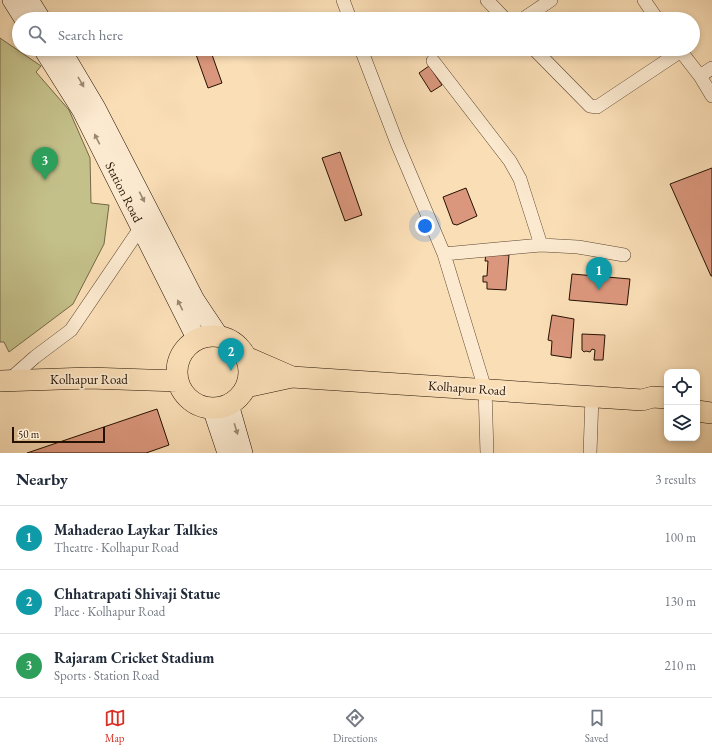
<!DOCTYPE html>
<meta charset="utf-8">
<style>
body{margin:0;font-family:"EB Garamond",serif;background:#f6f6f7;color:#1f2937}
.controls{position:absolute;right:12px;bottom:12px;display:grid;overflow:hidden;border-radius:8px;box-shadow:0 2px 6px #0003}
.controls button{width:36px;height:36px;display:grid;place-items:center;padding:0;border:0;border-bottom:1px solid #e0e1e3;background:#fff;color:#1f2937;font:20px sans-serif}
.scale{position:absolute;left:12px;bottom:10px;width:93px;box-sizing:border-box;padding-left:4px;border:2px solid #241101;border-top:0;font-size:11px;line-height:14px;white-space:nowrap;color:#241101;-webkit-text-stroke:3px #fcead0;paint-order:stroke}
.you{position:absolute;left:425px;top:226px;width:14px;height:14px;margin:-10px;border:3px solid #fff;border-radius:50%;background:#1a73e8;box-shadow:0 0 0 6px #1a73e833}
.badge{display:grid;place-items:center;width:26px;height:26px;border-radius:50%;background:#d93025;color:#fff;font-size:13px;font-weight:700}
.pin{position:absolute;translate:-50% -33px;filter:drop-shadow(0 1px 2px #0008)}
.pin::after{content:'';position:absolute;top:21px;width:14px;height:12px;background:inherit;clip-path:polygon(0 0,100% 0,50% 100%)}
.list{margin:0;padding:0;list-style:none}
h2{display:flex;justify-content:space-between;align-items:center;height:52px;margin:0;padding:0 16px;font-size:17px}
h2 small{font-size:13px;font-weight:400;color:#747a83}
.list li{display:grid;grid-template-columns:26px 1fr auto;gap:12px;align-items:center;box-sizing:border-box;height:64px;padding:0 16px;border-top:1px solid #e0e1e3}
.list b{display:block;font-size:15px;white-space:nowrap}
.list p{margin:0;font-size:13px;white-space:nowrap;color:#747a83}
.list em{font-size:13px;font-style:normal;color:#747a83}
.icon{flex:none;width:22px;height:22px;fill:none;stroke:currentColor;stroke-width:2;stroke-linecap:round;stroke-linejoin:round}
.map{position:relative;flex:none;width:712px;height:453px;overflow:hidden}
.search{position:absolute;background:#fff;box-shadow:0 2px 6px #0003;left:12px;right:12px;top:12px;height:44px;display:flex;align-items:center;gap:10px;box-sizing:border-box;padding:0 14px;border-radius:22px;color:#747a83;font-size:15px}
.sheet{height:244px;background:#fff}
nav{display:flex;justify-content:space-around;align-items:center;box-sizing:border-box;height:56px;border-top:1px solid #e0e1e3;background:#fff;font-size:11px;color:#747a83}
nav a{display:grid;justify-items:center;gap:2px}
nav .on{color:#d93025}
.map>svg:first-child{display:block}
.green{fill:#c4c08a;stroke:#746846}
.building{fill:#db977d;stroke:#241101}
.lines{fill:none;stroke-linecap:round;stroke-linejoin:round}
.street-casing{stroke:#5a442e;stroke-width:14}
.secondary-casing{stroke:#241101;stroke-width:20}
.primary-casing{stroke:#241101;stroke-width:22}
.street{stroke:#fcead0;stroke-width:13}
.secondary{stroke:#fcead0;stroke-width:19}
.primary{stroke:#fadeb6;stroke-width:21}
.oneway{fill:#9b8873}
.labels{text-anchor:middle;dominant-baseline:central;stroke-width:3.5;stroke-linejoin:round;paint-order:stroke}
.street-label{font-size:13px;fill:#241101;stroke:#fcead0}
</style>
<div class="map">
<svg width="712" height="453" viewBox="0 0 712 453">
<rect width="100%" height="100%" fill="#fadeb6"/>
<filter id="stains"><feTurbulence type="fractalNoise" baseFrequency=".005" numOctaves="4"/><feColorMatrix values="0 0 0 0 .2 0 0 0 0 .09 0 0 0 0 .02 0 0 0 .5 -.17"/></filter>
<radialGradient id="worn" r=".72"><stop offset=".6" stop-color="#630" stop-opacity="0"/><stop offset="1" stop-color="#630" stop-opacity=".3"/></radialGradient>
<path class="green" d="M0 38 41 66 36 72 69 110 90 158 91 203 109 205 104 244 73 304 9 352 4 342H0Z"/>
<path class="building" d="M194 49H210L222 83 208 88Z
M429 66 442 85 431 92 419 73Z
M340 152 362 215 345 221 322 158Z
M712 168V276H711L670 184Z
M466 188 477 216 457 225 453 224 443 197Z
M486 254 509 255 506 290 487 289V282H483V276H487L488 261H485Z
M572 274 630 279 627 305 569 300Z
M552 315 574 319 571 358 551 355 552 341 548 340Z
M582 334 605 335 603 360H594L595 350 592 349 590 352 586 351 584 352 582 350Z
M157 409 169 445 146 453H27Z"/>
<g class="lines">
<defs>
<path id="street" d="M343 0 350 19
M487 0 505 19
M644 0 657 19
M523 19 551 0
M361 49 397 143 444 254 485 389 487 453
M534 49 590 106 597 107 681 51
M679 49 700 76 712 96
M433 61 510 161 520 179 541 245
M700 76 712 68
M444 254 541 245 578 247 624 255
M9 380 35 357 71 330 141 227
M590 453 592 397"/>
<path id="secondary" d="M12 0 24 19
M29 0 41 19
M43 49 82 111 197 340
M61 49 96 108 195 300 219 336
M229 404 243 453
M212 408 227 453"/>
<path id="primary" d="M177 372a36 36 0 1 1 72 0a36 36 0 1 1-72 0Z
M246 357 292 377
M0 381 89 378 178 381
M246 387 292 377 642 400 653 397 667 398
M697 411 712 413"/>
</defs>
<use href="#street" class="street-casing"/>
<use href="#secondary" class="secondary-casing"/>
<use href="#primary" class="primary-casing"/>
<use href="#street" class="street"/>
<use href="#secondary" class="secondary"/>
<use href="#primary" class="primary"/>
</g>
<defs><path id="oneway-solid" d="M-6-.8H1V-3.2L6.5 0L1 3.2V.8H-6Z"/></defs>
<g class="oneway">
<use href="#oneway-solid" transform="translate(81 82) rotate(60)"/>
<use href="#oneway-solid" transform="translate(97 139) rotate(-117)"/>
<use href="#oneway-solid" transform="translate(142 197) rotate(63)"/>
<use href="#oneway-solid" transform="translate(180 305) rotate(-116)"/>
<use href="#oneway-solid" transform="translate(236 429) rotate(73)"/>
</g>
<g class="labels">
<g class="street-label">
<text transform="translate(124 192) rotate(63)">Station Road</text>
<text x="89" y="379">Kolhapur Road</text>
<text transform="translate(467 388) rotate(4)">Kolhapur Road</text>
</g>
</g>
<rect width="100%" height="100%" filter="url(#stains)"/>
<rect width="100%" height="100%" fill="url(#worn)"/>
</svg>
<div class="controls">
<button><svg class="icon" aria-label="locate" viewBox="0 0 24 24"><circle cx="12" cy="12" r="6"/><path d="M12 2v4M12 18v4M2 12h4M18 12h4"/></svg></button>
<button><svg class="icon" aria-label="layers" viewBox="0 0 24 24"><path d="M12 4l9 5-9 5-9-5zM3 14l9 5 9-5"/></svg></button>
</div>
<div class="scale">50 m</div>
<div class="you"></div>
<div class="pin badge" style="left:599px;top:290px;background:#0f9aa8">1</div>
<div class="pin badge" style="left:231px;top:371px;background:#0f9aa8">2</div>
<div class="pin badge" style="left:45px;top:180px;background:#2e9e5b">3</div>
<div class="search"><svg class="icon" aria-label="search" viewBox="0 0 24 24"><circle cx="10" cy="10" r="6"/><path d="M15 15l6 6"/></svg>Search here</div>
</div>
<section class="sheet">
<h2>Nearby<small>3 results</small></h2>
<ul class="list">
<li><span class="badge" style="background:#0f9aa8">1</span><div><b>Mahaderao Laykar Talkies</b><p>Theatre · Kolhapur Road</p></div><em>100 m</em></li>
<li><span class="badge" style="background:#0f9aa8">2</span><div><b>Chhatrapati Shivaji Statue</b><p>Place · Kolhapur Road</p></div><em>130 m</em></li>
<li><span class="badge" style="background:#2e9e5b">3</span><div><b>Rajaram Cricket Stadium</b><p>Sports · Station Road</p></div><em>210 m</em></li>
</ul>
</section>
<nav>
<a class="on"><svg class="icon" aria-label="map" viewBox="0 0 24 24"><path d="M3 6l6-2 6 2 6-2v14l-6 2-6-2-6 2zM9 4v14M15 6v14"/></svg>Map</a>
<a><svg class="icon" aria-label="directions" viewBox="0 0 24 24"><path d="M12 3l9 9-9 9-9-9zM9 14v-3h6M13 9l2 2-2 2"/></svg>Directions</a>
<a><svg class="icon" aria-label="saved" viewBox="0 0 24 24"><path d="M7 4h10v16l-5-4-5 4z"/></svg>Saved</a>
</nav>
